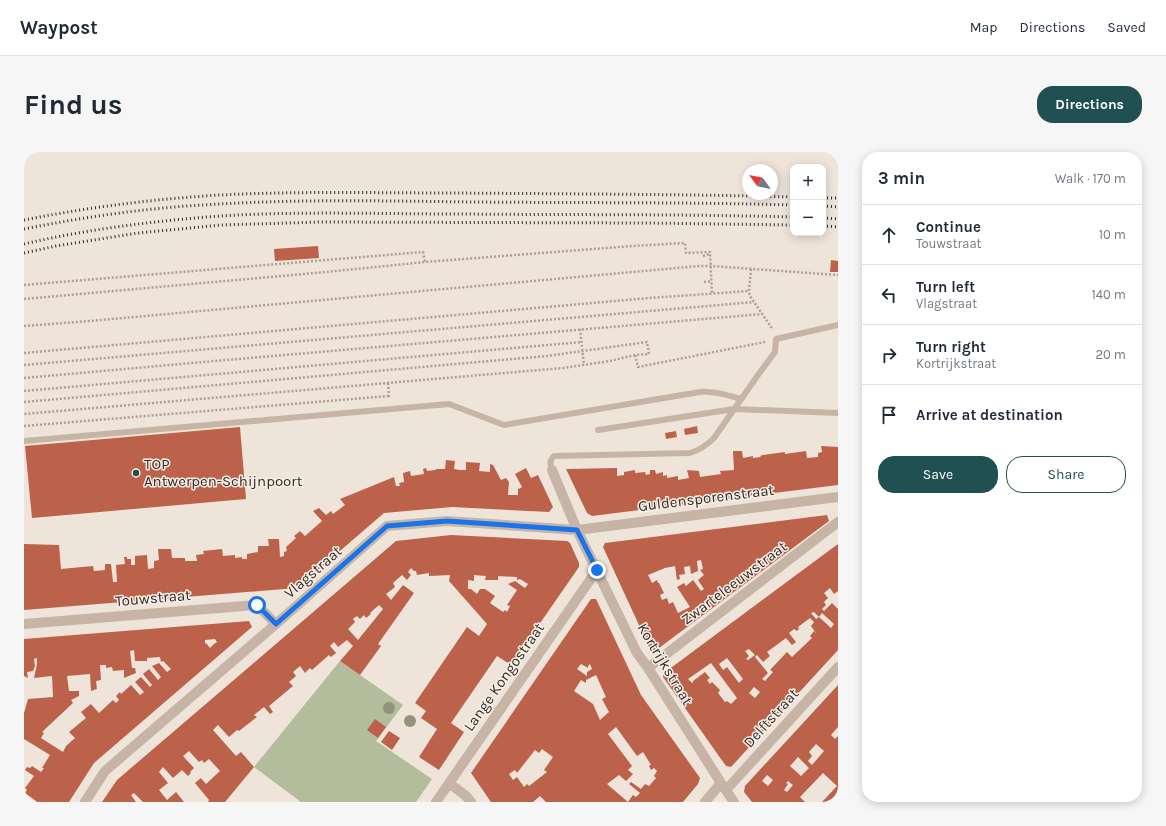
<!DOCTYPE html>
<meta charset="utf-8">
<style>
body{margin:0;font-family:Karla,sans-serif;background:#f6f6f7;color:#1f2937}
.controls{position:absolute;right:12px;top:12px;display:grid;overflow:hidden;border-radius:8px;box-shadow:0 2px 10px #0003}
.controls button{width:36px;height:36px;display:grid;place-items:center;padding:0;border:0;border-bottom:1px solid #e0e1e3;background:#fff;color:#1f2937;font:20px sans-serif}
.compass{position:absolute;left:718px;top:12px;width:36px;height:36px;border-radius:50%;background:#fff;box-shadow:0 2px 10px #0003;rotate:303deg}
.stop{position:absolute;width:12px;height:12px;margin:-9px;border:3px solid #1a73e8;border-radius:50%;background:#fff}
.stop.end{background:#1a73e8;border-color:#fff;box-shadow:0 1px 4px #0008}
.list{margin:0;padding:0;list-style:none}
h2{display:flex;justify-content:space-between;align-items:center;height:52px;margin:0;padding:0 16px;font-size:17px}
h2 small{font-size:13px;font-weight:400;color:#747a83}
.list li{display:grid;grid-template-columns:26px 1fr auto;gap:12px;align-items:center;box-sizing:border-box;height:60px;padding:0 16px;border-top:1px solid #e0e1e3}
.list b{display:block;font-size:15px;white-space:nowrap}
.list p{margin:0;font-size:13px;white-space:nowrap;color:#747a83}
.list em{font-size:13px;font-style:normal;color:#747a83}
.actions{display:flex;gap:8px;padding:12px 16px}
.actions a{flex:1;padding:9px 0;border:1px solid #205051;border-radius:16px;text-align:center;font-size:14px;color:#205051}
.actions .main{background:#205051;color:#fff}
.icon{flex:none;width:22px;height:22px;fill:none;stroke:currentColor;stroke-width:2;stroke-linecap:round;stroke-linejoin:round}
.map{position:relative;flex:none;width:814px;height:650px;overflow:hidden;border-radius:16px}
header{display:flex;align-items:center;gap:24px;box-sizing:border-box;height:56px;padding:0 20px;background:#fff;border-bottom:1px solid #e0e1e3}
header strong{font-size:19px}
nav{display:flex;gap:22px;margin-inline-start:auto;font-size:14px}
.intro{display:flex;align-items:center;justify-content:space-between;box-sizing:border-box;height:96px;padding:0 24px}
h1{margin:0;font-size:28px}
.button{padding:10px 18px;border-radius:16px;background:#205051;color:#fff;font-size:14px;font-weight:700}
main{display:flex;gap:24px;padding:0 24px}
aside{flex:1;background:#fff;border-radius:16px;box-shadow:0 2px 10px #0003}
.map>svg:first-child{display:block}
.green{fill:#b3bd9b}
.building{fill:#bc624b;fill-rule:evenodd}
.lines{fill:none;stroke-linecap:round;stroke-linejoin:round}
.path{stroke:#b29e92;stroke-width:2.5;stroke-dasharray:2 2;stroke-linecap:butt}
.lane{stroke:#c6b4a7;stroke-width:6}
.street{stroke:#c6b4a7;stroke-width:10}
.rail{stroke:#332a27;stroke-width:3;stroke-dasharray:1 3;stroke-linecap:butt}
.tree{fill:#91937b}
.route{stroke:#1a73e8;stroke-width:5}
.poi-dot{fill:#205051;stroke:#f7efe6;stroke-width:1.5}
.labels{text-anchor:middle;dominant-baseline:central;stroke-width:3;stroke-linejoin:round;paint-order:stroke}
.poi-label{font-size:15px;fill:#332a27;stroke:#f7efe6;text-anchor:start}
.street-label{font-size:15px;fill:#332a27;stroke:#f7efe6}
</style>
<header>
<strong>Waypost</strong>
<nav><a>Map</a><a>Directions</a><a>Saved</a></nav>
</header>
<div class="intro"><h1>Find us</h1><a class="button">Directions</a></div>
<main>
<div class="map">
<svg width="814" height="650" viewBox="0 0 814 650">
<rect width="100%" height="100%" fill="#efe4da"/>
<path class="green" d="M316 509 379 553 352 589 408 627 392 650H277L230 615Z"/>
<path class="building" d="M294 94 295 106 251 109 250 97Z
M807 108 814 109V120H806Z
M673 274 674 281 661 283 660 277Z
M216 275 222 347 8 366 1 294Z
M652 279 653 285 642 287 641 281Z
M797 294 814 295V333L568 364 563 361 542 317 593 316V324L600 323V320L611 318V321L621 320 622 323 626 322V318H631L632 322 639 320V324L643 323V326L654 324V328L665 326 663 318 675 319 676 325 697 322 696 319 710 318 709 299H718L719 306 729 304V306L737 305 736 304 739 303 761 300V302L782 299 783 306 794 305V301L798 300Z
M422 308 431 309 430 317 436 318H442V310L456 311 455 319 466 320V312L469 313 477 328 482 326 485 330 484 343H494V336L495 337 498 335 491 322 502 316 507 326 514 323 529 355 525 360 428 355 360 361 273 436 0 458V392L35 393 37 417 69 414 70 419 81 418V412H87L89 430H93L92 413 101 412 100 405H103V407H107V413H111V404L123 403 124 417 130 416V409L135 408 134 397H147L148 406H161V409H173L172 403 180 402 179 399 198 397 199 404 211 403V406L218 405V407H223V402L234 400V394H245L244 387H255L256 405 260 404V400L263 399 262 395 272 386 270 384 276 379 281 384 298 369 289 359 295 356 302 363 307 359 309 362 321 353 316 347 370 325 372 334H376L375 331 380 330 379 321 386 319 387 324 400 322 399 317 402 316 403 319 412 318V317H421Z
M803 363 805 369 631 499 626 497 579 395 581 391ZM677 408 679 417 676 418 680 423 674 428 680 437 677 439 669 428 662 434 660 431 653 435 666 455 654 461 649 450 645 452 643 446 638 448 636 443 640 441 635 431H634L633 428 628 431 624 423 641 416 651 414 653 428 656 427 655 423 661 422 660 415 666 414 667 422 674 419 673 409Z
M427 383 543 389 546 391 555 411V415L487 513 473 504 427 571 440 580 415 618 395 605 413 577 397 566 402 559 391 551 443 475 455 484 463 472 425 429 426 423 405 424V421L393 423 392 419H390L387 416 384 420 387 423 383 428 378 423 369 431 371 435 362 442 367 448 379 433 390 441 354 492 357 494 336 523 316 509 329 494 323 488 314 495 310 490 306 494 312 501 307 505 305 503 288 518 286 516 281 521 276 514 269 520 272 524 265 530 269 534 245 554 249 560 246 562 240 555 230 563 233 565 215 579 213 578 205 585 194 573 189 578 212 604 217 600 230 615 201 650H184L185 648 171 631 177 626 182 632 196 619 185 607 180 611 178 608 175 610 165 599 159 604 170 616 166 620 167 621 164 624 158 618 149 626 139 615 135 620 144 631 135 638 143 648 152 640 160 650H119L110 641 107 643 112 650H78L93 628 372 389ZM450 423 462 424 461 428H474V424L493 425V428L496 427 504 432 501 436 491 429 484 432 493 438 483 453 486 454 483 460 481 458 479 460 466 451 471 444 461 437H456L453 442 447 437H444V428L450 429ZM355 453 359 457 334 488 324 477 331 470 329 467 333 464 336 467 340 463 342 466 347 462 346 461Z
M814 392V439L810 442 806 436 800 441 804 446 800 450 802 453 798 457 800 459 808 451 814 457V498L707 615 702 614 639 525 640 521ZM790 460 795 465 798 461 810 472 807 476 795 465 792 467 787 461ZM786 466 790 470 787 474 792 481 790 479 786 484 788 486 768 505 763 500 746 518 749 520 741 529 738 527 744 521 731 505 733 503 739 510 746 504 743 500 762 486 768 493 772 490 765 481 770 477 773 479 775 477 774 475ZM725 497 731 503 724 508 722 507 725 504 721 499ZM703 506 719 527 715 531 703 515 699 518 695 512ZM687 511 713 546 707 552 703 549 701 550 694 541 696 538 688 530 686 532 683 528 686 526 681 520 669 529V530L668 531 664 527ZM730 535 736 540 731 546 725 541Z
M567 447H572L617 543 676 626 674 632 659 650H522L516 644 509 650H467L447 621ZM557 512 564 516V514L566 512 568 517 563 520V524L553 517ZM572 523 582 545 578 547 585 560 576 568 569 552 550 539 557 528 562 531V528ZM592 575 613 604 619 600 627 613 625 614 627 618 630 616 633 619 630 624 632 626 625 634 621 632 617 637 607 630 605 632 616 641 612 645 609 643 604 650 583 632 595 623 602 629 609 622 604 618 608 614 584 582ZM518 597 529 605 520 618 523 620 505 634 503 632 500 635 493 625 489 628 485 622 491 618 493 621 511 598 515 601Z
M225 469 228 475 70 611 45 650H12V649L1 641 3 638 1 636 10 624 1 618 3 615 6 616 8 614 17 620 20 616H18L26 603 0 587V561L4 547 29 545 28 524 10 526 13 512V506L10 507 11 514 9 519 3 520 4 526 0 524V487ZM191 487 193 490 190 492 186 496 182 491 181 492V488ZM110 498 111 509H123V506L136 505 137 510 139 509 147 517 143 520 135 511 128 514 137 525 134 528 125 517 119 522 128 533 126 535 117 525 111 530 120 540 116 543 107 533 97 542 96 540 92 544 95 548 92 551 89 548 75 561 67 552 57 560 62 566 45 580 51 586 42 594 39 600 17 586 20 581 18 580 49 551 47 548 55 544V539H45L43 524 66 522 67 539 73 537 72 529 77 528 76 513H82V516L88 515 89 519 100 518V526L112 521 111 516H108L106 499Z
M814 533V575L807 583 811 587 814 584V650H798L813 634 799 621 776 645 781 650H728L720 640 721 634ZM792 592 800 599 788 613 784 609 788 604 785 600ZM774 605 785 616 777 624 766 614ZM743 623 749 628 744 634 738 629ZM764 629 769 633 763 640 760 638 764 632 762 631Z
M351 567 362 575 354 586 343 578Z
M365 579 376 586 368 598 357 590Z"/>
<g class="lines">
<path class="path" d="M679 104 686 102
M727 117 725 139 726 144 749 178
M680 130 688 129
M0 133 399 100 401 110
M0 147 302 120 401 110 608 94 661 91 662 101 686 100 688 142
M0 174 66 169 675 114H687L814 123
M556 177 560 213
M0 201 625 146 725 139
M611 203 614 215 741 190
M0 213 730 150
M0 226 179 210 738 162
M364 231 365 246
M0 239 558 190
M0 250 523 204 623 190 625 202 611 203 586 209 539 216 0 262
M0 274 365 244"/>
<path class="lane" d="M574 278 710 257 814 261
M0 289 425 252 480 273 676 240C690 239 703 243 717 247
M528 318C526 312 525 309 530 304L666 301C676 298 682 294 690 286L734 223 751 200 752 187 814 173"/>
<path class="street" d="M528 318 553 378 613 501 624 516 697 631 710 650
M0 472 233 453 252 472
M624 516 814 370
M425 631 442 644 447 650
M702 638 814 515
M61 650 81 619 252 472 363 374 423 369 553 378 814 345
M412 650 573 418
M681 650 697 631"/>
<path class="rail" d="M799 46H814
M799 54 814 55
M799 66 814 67
M0 68C65 55 130 47 196 43 274 39 353 41 432 41 544 42 657 42 769 45
M799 74 814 75
M0 77C65 64 130 55 196 52 281 47 366 49 451 50 557 51 663 50 769 53
M0 92C64 77 130 69 196 64 275 59 356 62 436 62 547 63 658 62 769 65
M0 101 32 94 114 81 197 73 297 70 624 71 769 73"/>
</g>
<g class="tree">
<circle cx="365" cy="556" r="6"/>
<circle cx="386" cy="569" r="6"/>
</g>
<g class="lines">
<path class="route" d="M233 453 252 472 363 374 423 369 553 378 573 418"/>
</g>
<circle class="poi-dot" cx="112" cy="321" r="4"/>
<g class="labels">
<g class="poi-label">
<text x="120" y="312">TOP<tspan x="120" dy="17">Antwerpen-Schijnpoort</tspan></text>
</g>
<g class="street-label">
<text transform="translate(682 346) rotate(-7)">Guldensporenstraat</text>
<text transform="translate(289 420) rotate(-41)">Vlagstraat</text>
<text transform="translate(710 431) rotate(-37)">Zwarteleeuwstraat</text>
<text transform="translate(129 446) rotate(-5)">Touwstraat</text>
<text transform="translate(641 512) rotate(59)">Kortrijkstraat</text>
<text transform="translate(480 525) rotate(-55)">Lange Kongostraat</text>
<text transform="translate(747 566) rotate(-48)">Delftstraat</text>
</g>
</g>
</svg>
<div class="controls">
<button>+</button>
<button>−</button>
</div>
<svg class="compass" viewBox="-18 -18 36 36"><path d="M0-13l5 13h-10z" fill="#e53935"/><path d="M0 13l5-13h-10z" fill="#747a83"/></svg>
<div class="stop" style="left:233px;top:453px"></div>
<div class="stop end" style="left:573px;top:418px"></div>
</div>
<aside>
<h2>3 min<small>Walk · 170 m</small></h2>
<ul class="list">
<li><svg class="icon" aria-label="ahead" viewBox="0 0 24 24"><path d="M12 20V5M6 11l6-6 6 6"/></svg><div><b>Continue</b><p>Touwstraat</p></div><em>10 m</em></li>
<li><svg class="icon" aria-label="left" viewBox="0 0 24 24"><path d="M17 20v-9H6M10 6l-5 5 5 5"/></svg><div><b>Turn left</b><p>Vlagstraat</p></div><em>140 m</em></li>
<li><svg class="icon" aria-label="right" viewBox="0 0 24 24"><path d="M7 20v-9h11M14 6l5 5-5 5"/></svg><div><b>Turn right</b><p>Kortrijkstraat</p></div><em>20 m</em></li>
<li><svg class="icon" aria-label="arrive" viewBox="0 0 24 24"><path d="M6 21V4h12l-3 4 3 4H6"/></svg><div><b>Arrive at destination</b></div></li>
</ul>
<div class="actions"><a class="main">Save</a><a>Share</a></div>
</aside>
</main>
